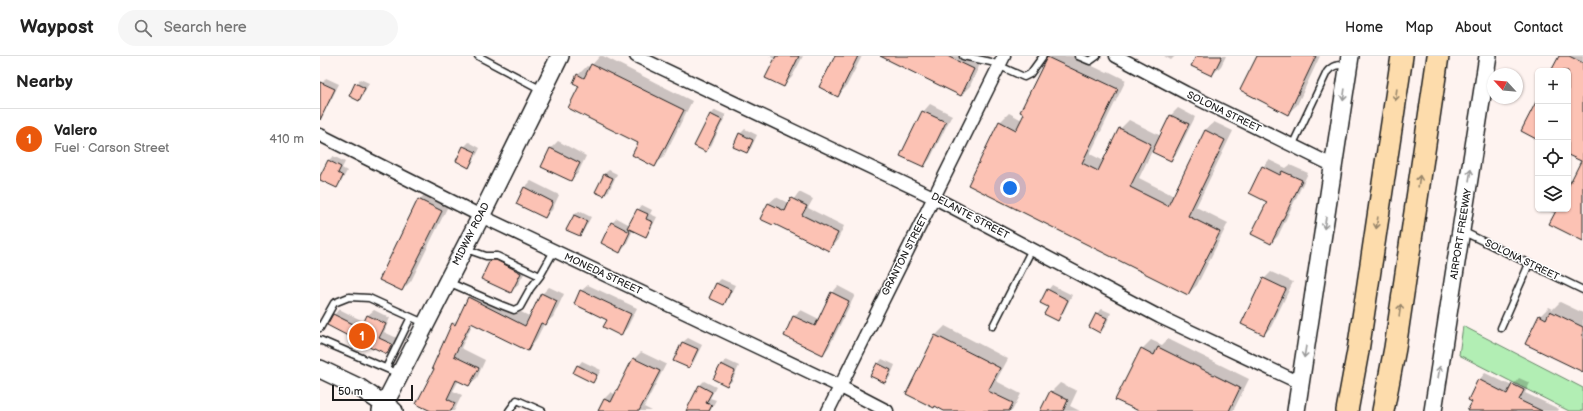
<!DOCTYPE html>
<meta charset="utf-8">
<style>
body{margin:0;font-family:"Balsamiq Sans",sans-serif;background:#f6f6f6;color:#222}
.controls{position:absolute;right:12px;top:12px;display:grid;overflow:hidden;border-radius:6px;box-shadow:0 1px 3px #0004}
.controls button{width:36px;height:36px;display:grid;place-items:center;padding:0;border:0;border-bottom:1px solid #e0e0e0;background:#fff;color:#222;font:20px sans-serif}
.compass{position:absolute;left:1167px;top:12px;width:36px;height:36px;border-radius:50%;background:#fff;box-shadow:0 1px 3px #0004;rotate:296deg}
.scale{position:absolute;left:12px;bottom:10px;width:81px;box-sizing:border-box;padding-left:4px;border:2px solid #1c1c1c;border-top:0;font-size:11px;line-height:14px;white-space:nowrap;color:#1c1c1c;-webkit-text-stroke:3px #fff;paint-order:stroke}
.you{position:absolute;left:690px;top:132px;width:14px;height:14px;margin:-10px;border:3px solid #fff;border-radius:50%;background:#1a73e8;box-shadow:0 0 0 6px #1a73e833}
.badge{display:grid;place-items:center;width:26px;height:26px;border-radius:50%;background:#ea580c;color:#fff;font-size:13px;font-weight:700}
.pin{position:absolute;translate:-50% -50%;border:2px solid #fff;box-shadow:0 1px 4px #0006}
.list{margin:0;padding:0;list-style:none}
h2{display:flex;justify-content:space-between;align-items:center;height:52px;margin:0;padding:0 16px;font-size:17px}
h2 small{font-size:13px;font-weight:400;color:#767676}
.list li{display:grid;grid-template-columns:26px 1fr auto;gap:12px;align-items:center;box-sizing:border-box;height:60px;padding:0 16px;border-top:1px solid #e0e0e0}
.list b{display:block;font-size:15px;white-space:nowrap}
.list p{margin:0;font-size:13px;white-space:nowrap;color:#767676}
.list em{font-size:13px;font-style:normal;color:#767676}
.icon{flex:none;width:22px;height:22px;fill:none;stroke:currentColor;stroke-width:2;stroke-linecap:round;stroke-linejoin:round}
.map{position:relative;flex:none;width:1263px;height:355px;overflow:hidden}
header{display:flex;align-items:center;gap:24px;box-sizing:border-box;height:56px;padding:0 20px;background:#fff;border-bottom:1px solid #e0e0e0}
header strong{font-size:19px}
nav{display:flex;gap:22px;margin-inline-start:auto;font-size:14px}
.search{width:280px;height:36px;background:#f6f6f6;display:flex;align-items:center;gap:10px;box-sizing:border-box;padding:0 14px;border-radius:22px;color:#767676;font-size:15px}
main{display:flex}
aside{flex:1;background:#fff}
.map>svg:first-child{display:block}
.green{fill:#b2eeb4;stroke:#678568}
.shadow{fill:#0003}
.building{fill:#fcc2b4;stroke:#1c1c1c}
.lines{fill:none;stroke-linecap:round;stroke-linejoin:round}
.lane-casing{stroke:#1c1c1c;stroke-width:9}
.street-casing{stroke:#1c1c1c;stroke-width:15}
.secondary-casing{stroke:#1c1c1c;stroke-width:20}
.highway-casing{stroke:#1c1c1c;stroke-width:24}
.lane{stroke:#fff;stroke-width:6}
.street{stroke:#fff;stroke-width:12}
.secondary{stroke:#fff;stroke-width:17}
.highway{stroke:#fddcac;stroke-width:21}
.oneway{stroke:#999}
.oneway2{stroke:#98866b}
.labels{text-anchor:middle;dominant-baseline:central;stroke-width:3;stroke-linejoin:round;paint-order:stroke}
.street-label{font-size:10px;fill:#1c1c1c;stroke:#fff}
</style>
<header>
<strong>Waypost</strong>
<div class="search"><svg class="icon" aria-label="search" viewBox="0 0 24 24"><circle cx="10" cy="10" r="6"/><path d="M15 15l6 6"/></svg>Search here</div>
<nav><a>Home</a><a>Map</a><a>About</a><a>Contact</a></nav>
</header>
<main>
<aside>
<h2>Nearby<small></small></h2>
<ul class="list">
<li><span class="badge">1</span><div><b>Valero</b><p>Fuel · Carson Street</p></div><em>410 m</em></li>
</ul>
</aside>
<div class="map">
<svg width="1263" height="355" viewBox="0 0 1263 355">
<rect width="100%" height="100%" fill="#fef3f0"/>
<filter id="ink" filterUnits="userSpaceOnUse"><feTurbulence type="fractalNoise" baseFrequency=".025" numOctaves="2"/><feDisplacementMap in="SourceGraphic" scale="8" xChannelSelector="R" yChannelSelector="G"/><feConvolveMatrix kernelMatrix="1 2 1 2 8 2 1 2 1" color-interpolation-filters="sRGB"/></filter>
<g filter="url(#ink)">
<path class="green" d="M1143 270 1263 332V355H1249L1139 299Z"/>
<path class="shadow" d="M280 0H283L372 45 344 100 335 110 320 87 258 19 267 10 270 11Z
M449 0H483L472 21 464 30 455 3Z
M516 0H542L526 31 517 40Z
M562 0H653L662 4 650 30 641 39Z
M730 0H752L787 17 788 15 806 24 770 98 784 105 800 73 809 64 841 80 851 59 858 52 875 61 857 97 850 104 832 95 819 122 854 140 885 74 894 66 913 75 876 151 908 167 877 229 868 238 680 66 689 57 702 64 705 57 702 55Z
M844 0H855L851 4Z
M877 0H906L901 10 892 19Z
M938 0H1000L977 49 967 58Z
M1240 0H1263V184L1235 158 1227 154 1248 153V131L1262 105 1248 97V15H1233Z
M6 22 19 28 10 46 5 51 0 48V31Z
M40 23 49 27 43 39 39 44 36 28Z
M610 48 632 59 610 103 603 110V56Z
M395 54 406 59 391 90 386 95 391 59Z
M425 73 437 79 431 92 427 96 420 78Z
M238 85 266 100 258 117 251 124 231 92Z
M149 86 160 92 153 106 149 111 144 91Z
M13 100 25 106 22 112 27 115 21 126 16 131 0 123 8 105Z
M949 104 966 112 970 109 988 117 958 180 951 187 949 145 943 111Z
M289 114 297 118 289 135 284 139V118Z
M211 125 239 139 232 154 225 161 204 132Z
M108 135 130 146 91 225 82 234 99 144Z
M479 136 493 143 488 152 524 170 516 187 509 194 454 167 442 163 449 147 456 141 470 148Z
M322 149 332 154 330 158 337 161 330 175 326 180 313 174 305 191 300 195 292 167 297 162 310 169 318 154Z
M259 155 271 161 264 174 260 179 254 159Z
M178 198H183L208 210 198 229 191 236 171 205Z
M951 216 973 226 951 271 944 278 922 268 944 223Z
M401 223 415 229 408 243 404 248 396 228Z
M268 229 317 252 307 272 300 279 261 235Z
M732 229 752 239 742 259 738 264 729 251 728 234Z
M518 230 535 239 509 291 503 298 465 279 474 260 481 254 499 263 512 237Z
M229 231 244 238 233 261 225 268H224L215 286 208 294 153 267 141 292 165 304 157 322 149 329 139 324 133 335 142 339 134 355H113L115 312 133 268 139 262 149 242 156 234 211 261 222 238Z
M1240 246 1263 257V315L1220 260 1229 251 1233 253Z
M19 253 45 266 48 259 54 254 70 262 64 276 77 282 73 291 67 297 14 259Z
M782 253 791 257 785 271 780 275 770 271 777 257Z
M625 270 688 303 676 325 701 338 692 355H627L588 338 616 279Z
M368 282 382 289 373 307 368 311 355 304 363 286Z
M848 283 929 323 913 355H821L822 293 831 284 842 289Z
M321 296 346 308 324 351 332 355H279L284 343 291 336 296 339 314 303Z
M562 303 575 309 570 321 565 326 558 308Z
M406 304 419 310 412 325 407 329 394 323 402 308Z
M262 305 281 314 277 321 273 325 258 310Z
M1165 317 1192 330 1199 322 1210 327 1205 337 1239 353 1238 355H1149L1153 345 1159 324Z
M384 325 396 331 390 342 396 344 390 355H369L379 330Z
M740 327 757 335 750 350 760 355H721L731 336Z"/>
<path class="building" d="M456 0H479L464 31 445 22Z
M515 0H538L518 41 499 31Z
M560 0H627L654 13 641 40Z
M876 0H902L892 20 871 10Z
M937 0H996L968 59 920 34Z
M1239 0H1249L1263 7V185L1229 168 1237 153H1248V131L1261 105 1248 99V15H1231Z
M727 1 778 25 779 24 798 33 762 107 778 115 799 72 831 88 810 131 848 150 885 74 905 84 868 160 900 176 868 239 648 129 679 65 696 74 704 58 700 56Z
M271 8 364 54 335 111 312 99 318 87 248 52 259 30 253 27 257 18 264 22Z
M0 26 15 33 0 64Z
M35 27 45 32 39 45 29 40Z
M1218 42V84L1201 75Z
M602 55 626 66 604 111 580 100Z
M390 58 402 64 386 96 374 90Z
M850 59 869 68 851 105 832 96Z
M419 77 433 84 427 97 413 91Z
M143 90 156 96 149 112 136 105Z
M230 92 260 107 251 125 221 111Z
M8 104 21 111 18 117 23 120 17 132 0 124V120Z
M942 110 960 119 962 115 982 124 951 188 931 178 947 146 929 137Z
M284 118 293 122 284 140 275 136Z
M204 131 233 146 225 162 196 148Z
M471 142 487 150 482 159 518 177 509 195 454 168 453 169 440 163 448 147 465 155Z
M98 143 122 155 82 235 59 224Z
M317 153 328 158 326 163 333 166 326 181 307 172Z
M254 159 267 165 260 180 246 174Z
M291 166 310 176 300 197 281 187Z
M170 204H176L201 217 191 237 161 223Z
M943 222 966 233 944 279 921 268Z
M396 227 411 234 404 249 389 242Z
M727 233 748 244 738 265 724 258 728 251 720 247Z
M260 234 311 258 301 280 283 271 287 264 254 248Z
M511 236 529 245 503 299 464 280 473 260 495 270Z
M221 237 237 245 226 269 221 267 208 295 151 267 134 300 159 312 149 330 136 324 127 343 135 347 131 355H111L96 348 114 313 112 312 132 267 135 269 148 241 205 270Z
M1230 255 1263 271V316L1205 288 1219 259 1226 263Z
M776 257 787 262 780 277 769 271Z
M13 258 41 272 47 259 66 268 59 282 72 288 67 298 54 292 53 293 7 269Z
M615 279 680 312 668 335 693 347 689 355H624L615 350 614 352 586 338Z
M362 286 378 293 369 312 353 305Z
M838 291 920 332 909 355H819L795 344 821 292 834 299Z
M313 302 340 315 319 355H278L284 343 291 346Z
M557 307 571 314 565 327 550 320Z
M401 308 415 315 407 330 393 323Z
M257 309 277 319 273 327 253 317Z
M1158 323 1187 338 1192 328 1204 334 1199 344 1222 355H1147L1152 346 1148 344Z
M379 329 392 336 386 347 392 349 389 355H366Z
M730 335 748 344 743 355H720Z"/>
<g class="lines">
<defs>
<path id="lane" d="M158 0 222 34
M643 0 671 6 704 21 710 18 723 0
M758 0 770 5 777 0
M972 90 1007 16C1013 8 1019 9 1027 9
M1142 175 1263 234
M220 220 234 195
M128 226 181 249 194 254 200 251 210 233 220 220 177 200H166L146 193
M673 270 712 193
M0 272 14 247 29 241 49 242 104 267
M1181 272 1209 208
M0 284 79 318
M66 312 91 261
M189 355 197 344 222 355"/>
<path id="street" d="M316 0 615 142 840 261 980 327
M796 0 866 37 1014 110
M0 79 161 160 519 330 567 355
M508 355 684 0"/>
<path id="secondary" d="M0 313 40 332 74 355
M61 355 161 160 240 0
M976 355 1030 0
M1113 355 1168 0"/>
<path id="highway" d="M1027 355 1038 295 1082 0
M1063 355 1075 292 1118 0"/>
</defs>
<use href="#lane" class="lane-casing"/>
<use href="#street" class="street-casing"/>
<use href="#secondary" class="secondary-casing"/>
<use href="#highway" class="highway-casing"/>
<use href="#lane" class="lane"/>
<use href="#street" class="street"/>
<use href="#secondary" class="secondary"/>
<use href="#highway" class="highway"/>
</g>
<defs><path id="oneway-shaft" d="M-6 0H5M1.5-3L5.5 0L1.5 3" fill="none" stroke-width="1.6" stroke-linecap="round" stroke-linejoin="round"/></defs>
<g class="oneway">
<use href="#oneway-shaft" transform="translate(1024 39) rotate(98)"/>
<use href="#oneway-shaft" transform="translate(1150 119) rotate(-81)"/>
<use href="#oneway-shaft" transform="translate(1005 167) rotate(99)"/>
<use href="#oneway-shaft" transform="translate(985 296) rotate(99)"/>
<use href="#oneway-shaft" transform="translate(1119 316) rotate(-81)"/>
</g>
<g class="oneway2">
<use href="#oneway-shaft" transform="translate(1076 39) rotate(98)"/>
<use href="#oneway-shaft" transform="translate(1099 125) rotate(-82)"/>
<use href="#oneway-shaft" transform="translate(1057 167) rotate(98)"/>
<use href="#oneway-shaft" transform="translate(1080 254) rotate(-82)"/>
</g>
</g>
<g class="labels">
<g class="street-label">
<text transform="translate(904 56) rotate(26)">SOLONA STREET</text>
<text transform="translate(650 160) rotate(28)">DELANTE STREET</text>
<text transform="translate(151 178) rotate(-63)">MIDWAY ROAD</text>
<text transform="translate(1141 178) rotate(-81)">AIRPORT FREEWAY</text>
<text transform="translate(585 199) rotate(-63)">GRANTON STREET</text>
<text transform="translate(1202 204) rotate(26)">SOLONA STREET</text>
<text transform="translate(283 218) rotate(25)">MONEDA STREET</text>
</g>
</g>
</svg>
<div class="controls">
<button>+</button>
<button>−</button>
<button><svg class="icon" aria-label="locate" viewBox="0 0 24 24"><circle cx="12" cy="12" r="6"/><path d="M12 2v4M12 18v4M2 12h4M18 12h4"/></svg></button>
<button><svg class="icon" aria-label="layers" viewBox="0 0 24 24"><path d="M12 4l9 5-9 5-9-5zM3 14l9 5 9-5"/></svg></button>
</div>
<svg class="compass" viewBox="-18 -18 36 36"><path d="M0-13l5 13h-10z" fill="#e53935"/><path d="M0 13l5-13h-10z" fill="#767676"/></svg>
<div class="scale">50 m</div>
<div class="you"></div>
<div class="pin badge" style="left:42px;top:280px">1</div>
</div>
</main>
